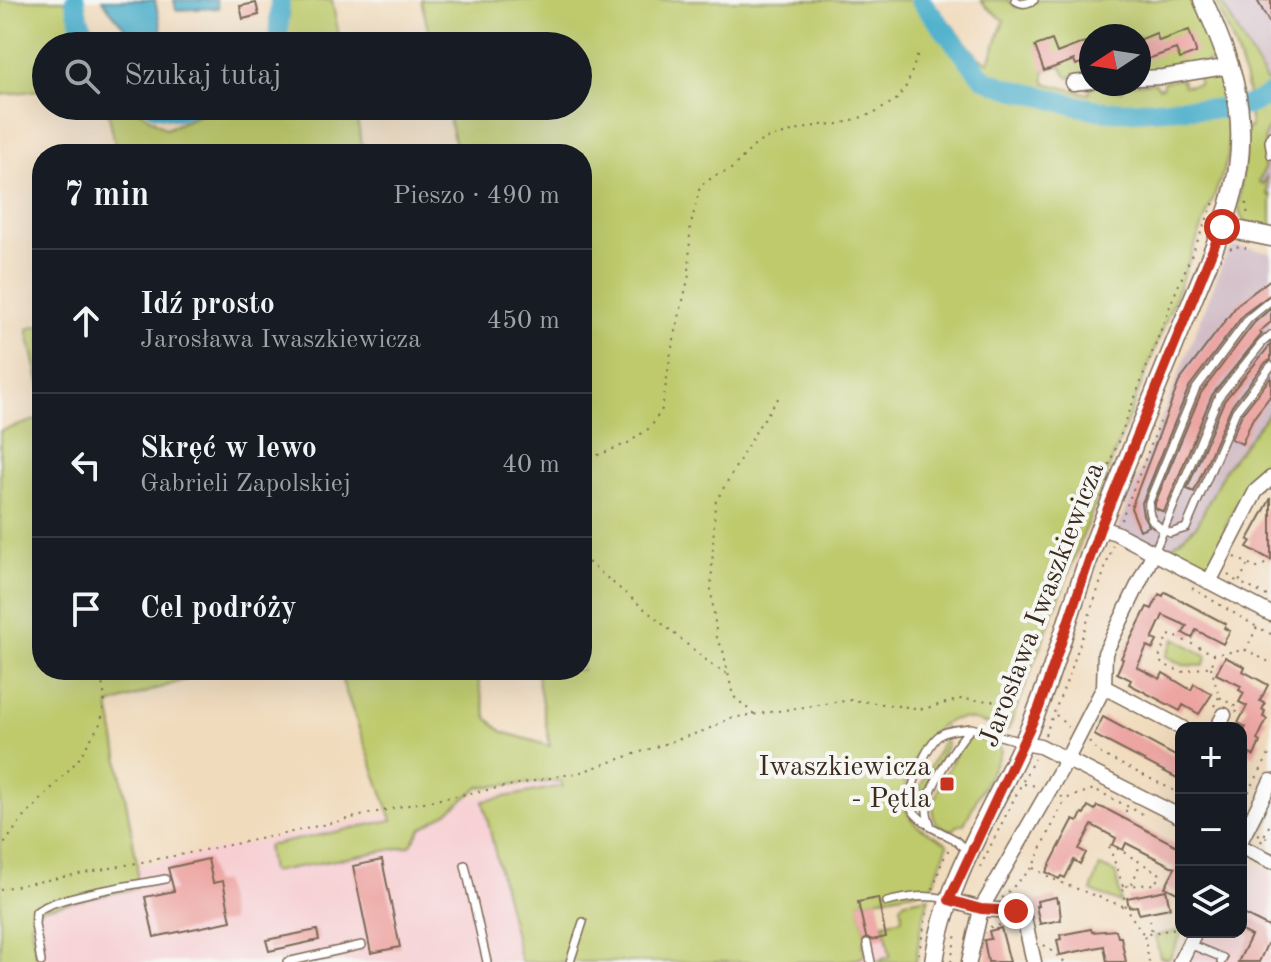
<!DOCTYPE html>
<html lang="pl">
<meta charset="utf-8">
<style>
body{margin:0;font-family:"Old Standard TT",serif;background:#20242c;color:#f1f3f6}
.controls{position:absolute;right:24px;bottom:24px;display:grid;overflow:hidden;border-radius:16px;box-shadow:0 8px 32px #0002}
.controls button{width:72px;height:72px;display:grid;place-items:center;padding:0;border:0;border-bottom:2px solid #363941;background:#171b24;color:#f1f3f6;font:40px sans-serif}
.compass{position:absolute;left:1079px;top:24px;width:72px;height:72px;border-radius:50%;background:#171b24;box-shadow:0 8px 32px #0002;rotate:258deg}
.stop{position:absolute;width:24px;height:24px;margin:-18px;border:6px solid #c8321e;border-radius:50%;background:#fff}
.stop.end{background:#c8321e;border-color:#fff;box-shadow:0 2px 8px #0008}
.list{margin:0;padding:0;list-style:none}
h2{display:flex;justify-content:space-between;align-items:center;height:104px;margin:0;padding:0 32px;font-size:34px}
h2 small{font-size:26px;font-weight:400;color:#9ea1a6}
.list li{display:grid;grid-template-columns:52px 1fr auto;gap:24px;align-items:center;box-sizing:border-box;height:144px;padding:0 32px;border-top:2px solid #363941}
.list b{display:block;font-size:30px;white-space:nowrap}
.list p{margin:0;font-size:26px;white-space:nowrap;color:#9ea1a6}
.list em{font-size:26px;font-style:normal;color:#9ea1a6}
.icon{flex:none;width:44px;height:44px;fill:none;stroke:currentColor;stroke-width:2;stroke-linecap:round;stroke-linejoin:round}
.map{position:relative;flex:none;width:1271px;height:962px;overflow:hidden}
.search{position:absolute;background:#171b24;box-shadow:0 8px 32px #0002;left:32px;top:32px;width:560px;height:88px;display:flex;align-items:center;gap:20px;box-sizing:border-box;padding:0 28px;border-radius:44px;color:#9ea1a6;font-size:30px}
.panel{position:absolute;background:#171b24;box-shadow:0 8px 32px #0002;left:32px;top:144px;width:560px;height:536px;border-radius:32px}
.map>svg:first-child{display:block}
.built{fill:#f7cfd3}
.industrial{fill:#d2bdc7}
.green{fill:#beca6c;stroke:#7c7a45;stroke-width:2}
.water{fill:#4cafcb;stroke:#446c74;stroke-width:2}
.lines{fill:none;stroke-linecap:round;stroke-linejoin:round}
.river{stroke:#4cafcb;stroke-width:20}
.building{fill:#eda5a2}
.lane-casing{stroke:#7b6856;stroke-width:10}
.street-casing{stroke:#7b6856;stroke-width:17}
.secondary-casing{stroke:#7b6856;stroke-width:21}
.path{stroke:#7b6856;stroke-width:2;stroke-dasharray:2 6;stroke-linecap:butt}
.lane{stroke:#fff;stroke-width:7}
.street{stroke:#fff;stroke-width:14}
.secondary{stroke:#fff;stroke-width:18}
.route{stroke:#c8321e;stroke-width:10}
.poi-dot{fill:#c8321e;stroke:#f6f6f2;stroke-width:3}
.labels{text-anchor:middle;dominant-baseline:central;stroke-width:8;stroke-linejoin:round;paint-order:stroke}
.street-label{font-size:28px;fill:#3b2a1e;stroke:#f6f6f2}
.poi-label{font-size:28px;fill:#3b2a1e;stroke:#f6f6f2;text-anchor:end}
</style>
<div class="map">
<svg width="1271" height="962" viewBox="0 0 1271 962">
<rect width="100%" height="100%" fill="#f6f6f2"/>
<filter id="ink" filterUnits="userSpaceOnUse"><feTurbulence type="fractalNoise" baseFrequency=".0125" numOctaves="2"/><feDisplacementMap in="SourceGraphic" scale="16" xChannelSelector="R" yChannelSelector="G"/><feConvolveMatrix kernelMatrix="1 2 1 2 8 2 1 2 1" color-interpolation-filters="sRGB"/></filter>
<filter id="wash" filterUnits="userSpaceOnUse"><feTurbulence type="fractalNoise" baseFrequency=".006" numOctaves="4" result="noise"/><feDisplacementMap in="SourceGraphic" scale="32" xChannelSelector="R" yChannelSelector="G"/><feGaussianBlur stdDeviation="1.8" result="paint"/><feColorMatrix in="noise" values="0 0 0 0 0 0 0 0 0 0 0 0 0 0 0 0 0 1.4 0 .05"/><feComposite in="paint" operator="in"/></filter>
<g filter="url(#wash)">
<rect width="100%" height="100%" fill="#f1dbbd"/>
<path class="built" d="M615 771 878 898 892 962H0V895L492 793Z
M1246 862 1271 873V962H1189L1205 932H1241V864Z"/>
<path class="industrial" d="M1220 0H1271V81H1266Z
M1271 125V195H1268L1266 178 1263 184 1258 182 1266 165 1263 139 1267 128Z
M1233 246 1271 252V410L1225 469 1197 525 1169 548 1164 560 1116 533 1226 255Z"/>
<path class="green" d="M0 0H65L83 39 88 46H46V89L0 95Z
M286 0H332L341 46H283L289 15Z
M421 0H915L964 62 989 87 1092 115 1125 116 1223 110 1230 117 1228 157 1221 178 1008 730C988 727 968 712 947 722 936 726 933 738 923 742 912 765 890 802 916 824 925 832 938 836 948 844L931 889 859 902 867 941 863 942 865 953 861 958 842 962H521L483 801 563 786 561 781 479 787 448 812 422 828 410 846 271 872 267 846 392 820 338 670H476L487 718 503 732 550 746 536 670H582V474L586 472 582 453V154H457L446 106H578V46H432Z
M925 0H931L979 58 989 62 1004 20 986 7 981 0H1008L1016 7H1025L1039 0H1194L1218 57 1215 61 1164 71 1139 72V36H1091V75L1067 77 1061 65 1044 71 1045 83 1089 94 1090 87 1108 84 1111 91H1122L1126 85 1154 82 1159 88 1162 87 1164 81 1182 79 1184 86 1199 84 1198 76 1209 75 1210 77 1223 76 1227 94 1221 102 1100 108 986 76 979 70 943 21Z
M1215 0H1220L1266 81H1271V125C1260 137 1266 148 1265 163 1265 169 1261 176 1259 182L1263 184 1266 177 1268 195H1271V228L1244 222 1240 214 1239 205 1247 128 1251 127C1249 114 1249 101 1247 89 1241 58 1228 28 1215 0Z
M107 106H132L166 129 221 106H354L364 154H117Z
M42 325V394L27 329Z
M1271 410V469L1267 465 1245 487 1225 527 1229 533 1209 569 1199 571 1168 553V550L1197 525 1225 469Z
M42 418V670H214L109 705 137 863V888L40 909 31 925 37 962H0V431Z
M1175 638 1207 657 1203 666 1183 665 1166 656Z
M980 736 994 742 1001 749V752L964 824 957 826 954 830C918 827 937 792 946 773 952 762 957 747 967 740 971 737 975 737 980 736Z
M945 741 947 744 924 791H921L920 787 942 742Z
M1271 793V816L1262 833 1253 828Z
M1100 866 1116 873 1121 903 1091 891Z
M929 897 920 931 916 962H876L890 956 884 923 902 919 901 906 905 901Z
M1180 930 1182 932 1170 958 1166 959 1160 957 1155 936Z"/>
<path class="water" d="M102 0H155L165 46H139Z
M174 0H216L218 8 176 10Z"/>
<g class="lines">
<path class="river" d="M75 0C77 18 83 31 93 46
M920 0 983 78C1004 89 1026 92 1048 98 1068 103 1088 110 1108 111 1132 113 1158 109 1182 108 1221 108 1235 115 1271 94
M278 46 280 0
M154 106 178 111 194 106"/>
</g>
<g id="blocks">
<path class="building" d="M1257 0H1271V26L1263 11Z
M256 3 259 15 243 19 240 6Z
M1189 30 1196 51V53L1180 59 1176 49 1145 60 1139 40 1156 33 1159 41Z
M1052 40 1057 53 1085 42 1091 59 1076 65 1074 60 1044 71 1035 46Z
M1271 279V294L1244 314 1189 387 1142 503H1141L1143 515 1149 526 1140 530 1131 508 1179 382 1238 304Z
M1271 308V322L1259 332 1262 334 1212 395 1164 512 1155 508V503L1201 393 1254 323Z
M1271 344V360L1266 362 1231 407 1194 492 1187 489 1224 401Z
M1271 377V395L1252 420 1242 444 1231 439 1242 414Z
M1271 498V560L1247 547 1251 541 1248 540Z
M1165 592 1226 624 1224 628 1230 631 1223 644 1196 630 1192 638 1183 633 1187 626 1163 615 1152 639 1157 641 1153 649 1147 646 1137 667 1160 679 1163 673 1191 690 1194 684 1212 694 1199 714 1183 705 1180 711 1129 684 1131 680 1117 673 1123 659 1121 658 1147 607 1152 609 1159 594 1163 596Z
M1225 657 1245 667 1243 671 1268 685 1260 701 1265 704 1262 710 1265 711 1263 717 1267 719 1257 740 1260 742 1254 756 1250 754 1247 759 1241 756V737L1246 727 1238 723 1247 706 1239 702 1244 693 1239 690 1241 686 1216 674Z
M1103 717 1181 759V780L1094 735Z
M1088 806 1095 810 1097 806 1108 810 1181 848V895L1165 887 1175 868 1126 843 1123 850 1113 845 1116 838 1092 825 1079 849 1086 853 1080 864 1074 860 1065 878 1061 876 1059 879 1046 872 1073 820 1078 822 1082 813 1084 814Z
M208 859 213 883 223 881 231 921 154 937 145 897 174 891 168 868Z
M382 860 400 947 371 953 353 866Z
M1166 890 1170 908 1139 914 1137 906 1129 907 1127 898Z
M1056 897 1057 902 1059 901 1061 920 1040 924 1036 906H1038L1037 901Z
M878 898 886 937 872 940 866 937 858 902Z
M1241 913 1271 928V946L1267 944 1259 962H1238L1251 936 1241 931Z
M1001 928 1010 962H988L984 940 991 939 989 931Z
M1091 929 1092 932 1116 930 1118 937H1121L1126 962H1107L1104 946 1060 955 1057 940 1061 939 1060 935Z
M317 930 319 940 269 951 266 940Z"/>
</g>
</g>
<g filter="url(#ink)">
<use href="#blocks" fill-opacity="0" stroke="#7b6856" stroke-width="2"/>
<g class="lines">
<defs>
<path id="lane" d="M1015 0C1022 5 1026 4 1034 0
M1271 135 1269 141 1271 155
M1271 300 1249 318 1195 390 1149 502C1147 519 1156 527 1170 533L1186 528 1236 411 1271 366
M1154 553 1218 398 1262 343 1271 335
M929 825C923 820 913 815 911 806 907 791 927 744 940 735 948 729 961 730 971 728
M967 851 954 839 931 827C929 820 926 814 927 808 928 787 957 743 971 728L1022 742
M465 865 487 962
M887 902C908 897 925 894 947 899
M867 943 871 962
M1189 944 1223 958 1221 962
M41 962 35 924 36 912C57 895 135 885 165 879
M287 962 362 945
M570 962 583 922"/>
<path id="street" d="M1139 78 1163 77 1231 66
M1073 83 1091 81
M1100 528 1116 533 1271 614
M1209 582 1256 491 1271 478
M1104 687 1182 728
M1217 728 1224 715
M1024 743 1040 746 1181 817
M1241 840 1271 781
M1241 847 1271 861
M949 900 981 909 1016 911 1024 918 1034 962
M969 962 981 909 1067 759 1104 687 1105 653 1153 554
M1180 962 1195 932"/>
<path id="secondary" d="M1222 227 1271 237
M934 962C945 882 992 812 1025 739 1056 670 1073 594 1102 523 1132 448 1162 374 1193 299 1209 259 1232 212 1238 168 1247 104 1229 57 1203 0"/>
</defs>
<use href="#lane" class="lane-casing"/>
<use href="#street" class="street-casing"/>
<use href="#secondary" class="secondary-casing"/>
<path class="path" d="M1246 203 1248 217
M1230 249 1233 246 1246 248
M582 459 598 455 628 443 651 427 662 409 671 352 689 275 690 229 700 186 716 175 729 171 753 147 764 139 819 125 840 124 875 113 897 99 907 85 919 51
M1109 465 1174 296 1215 200
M1121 520 1160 422
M582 557 712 665 727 674
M1235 557 1248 564 1239 582 1271 598
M1249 564 1257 568 1271 561
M1228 575 1239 583
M1192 588 1257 627
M1271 634 1257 627 1246 650 1271 663
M1214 654V660L1211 666 1182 672 1162 664 1159 658 1167 636 1172 635 1214 654 1246 650
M1211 667 1219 697 1238 708 1236 713
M1214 706 1219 697
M754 714 733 696 723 650 717 638 711 591 715 503 759 426 779 397
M1056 715 1068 727
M1193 724 1200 725 1206 723
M1045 735 1070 673 1113 545
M1089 742 1099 753 1181 794
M1024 784 1037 786
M1061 796 1065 799 1094 789 1144 815V814
M1241 806 1271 751
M1122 819 1127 809
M1258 834 1271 840
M1261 842 1271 822
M0 850 19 823 78 760 101 722 105 699 100 670
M980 867 1034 759
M1033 868 1059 882 1125 907
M1132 884 1140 864
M1123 886 1108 843 1160 874 1155 884 1123 886 1125 907 1144 935
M0 889 184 854 279 835 403 806 581 772 706 730 731 718 851 700 923 709 961 699 1022 703
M933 889 942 862 950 847
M1002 898 1032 868 1065 799
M1150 920 1152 932
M990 927 1001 925
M1044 945 1065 962
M917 962 928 907
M951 962 956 933
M1149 962 1144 935 1181 927"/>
<use href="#lane" class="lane"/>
<use href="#street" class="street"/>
<use href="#secondary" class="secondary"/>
</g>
</g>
<g class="lines" filter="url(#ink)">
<path class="route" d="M1016 911 981 909 949 900 1039 708 1100 528 1222 227"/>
</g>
<rect class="poi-dot" x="939" y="776" width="16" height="16" rx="4"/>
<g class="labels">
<g class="street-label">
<text transform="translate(1043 605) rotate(-69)">Jarosława Iwaszkiewicza</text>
</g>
<g class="poi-label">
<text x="931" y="768">Iwaszkiewicza<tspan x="931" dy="32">- Pętla</tspan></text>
</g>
</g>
</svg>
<div class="controls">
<button>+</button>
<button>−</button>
<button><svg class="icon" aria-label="layers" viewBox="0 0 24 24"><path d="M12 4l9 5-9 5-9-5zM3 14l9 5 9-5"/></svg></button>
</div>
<svg class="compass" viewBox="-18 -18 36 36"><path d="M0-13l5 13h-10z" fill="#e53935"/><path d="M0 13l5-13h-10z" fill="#9ea1a6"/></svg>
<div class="stop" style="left:1222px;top:227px"></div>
<div class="stop end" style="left:1016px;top:911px"></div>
<div class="search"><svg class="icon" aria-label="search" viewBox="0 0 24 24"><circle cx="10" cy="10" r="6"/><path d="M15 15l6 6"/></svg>Szukaj tutaj</div>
<section class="panel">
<h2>7 min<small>Pieszo · 490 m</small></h2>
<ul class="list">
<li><svg class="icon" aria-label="ahead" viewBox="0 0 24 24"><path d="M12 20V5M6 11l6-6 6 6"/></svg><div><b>Idź prosto</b><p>Jarosława Iwaszkiewicza</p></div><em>450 m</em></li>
<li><svg class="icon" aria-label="left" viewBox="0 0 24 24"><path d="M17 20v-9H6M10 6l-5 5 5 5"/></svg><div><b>Skręć w lewo</b><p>Gabrieli Zapolskiej</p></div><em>40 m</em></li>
<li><svg class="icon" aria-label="arrive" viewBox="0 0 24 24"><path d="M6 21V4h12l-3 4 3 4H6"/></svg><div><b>Cel podróży</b></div></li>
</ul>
</section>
</div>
